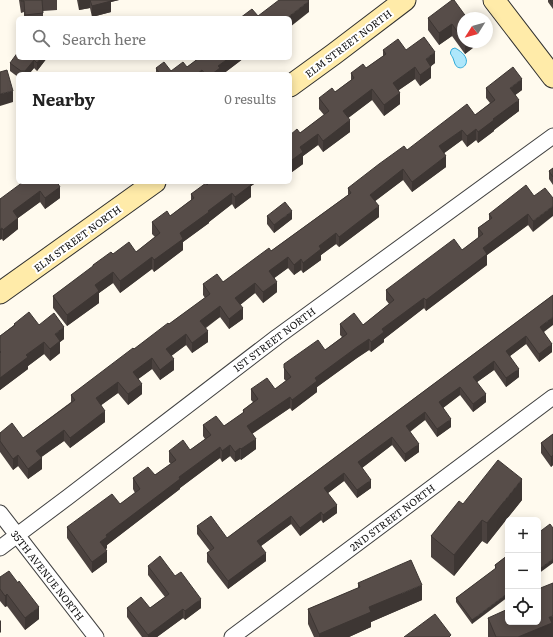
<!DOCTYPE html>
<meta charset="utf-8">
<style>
body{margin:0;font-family:Literata,serif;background:#f2f2f2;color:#222}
.controls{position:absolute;right:12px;bottom:12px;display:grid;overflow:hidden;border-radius:6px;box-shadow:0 2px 10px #0003}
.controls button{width:36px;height:36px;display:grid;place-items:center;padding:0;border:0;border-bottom:1px solid #e0e0e0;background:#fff;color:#222;font:20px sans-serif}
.compass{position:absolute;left:457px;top:12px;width:36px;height:36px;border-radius:50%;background:#fff;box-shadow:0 2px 10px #0003;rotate:233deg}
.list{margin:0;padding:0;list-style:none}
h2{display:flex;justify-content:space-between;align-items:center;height:52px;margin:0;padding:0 16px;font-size:17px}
h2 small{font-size:13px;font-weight:400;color:#767676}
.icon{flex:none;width:22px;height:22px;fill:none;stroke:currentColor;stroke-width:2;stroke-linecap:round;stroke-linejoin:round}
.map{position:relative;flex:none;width:553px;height:637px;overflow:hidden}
.search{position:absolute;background:#fff;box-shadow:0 2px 10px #0003;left:16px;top:16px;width:276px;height:44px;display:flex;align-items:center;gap:10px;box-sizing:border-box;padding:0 14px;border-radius:6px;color:#767676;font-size:15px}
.panel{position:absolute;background:#fff;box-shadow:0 2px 10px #0003;left:16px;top:72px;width:276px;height:112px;border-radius:6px}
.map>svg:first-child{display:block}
.water{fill:#aee7fb;stroke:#2fa9d8}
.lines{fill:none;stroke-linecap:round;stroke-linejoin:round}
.street-casing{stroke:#414141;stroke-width:17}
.secondary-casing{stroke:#303030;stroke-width:23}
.street{stroke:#fff;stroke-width:15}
.secondary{stroke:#ffeba9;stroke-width:21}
.wall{fill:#4b423f}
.shaded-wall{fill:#3d3633}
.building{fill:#574d49;stroke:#3d3633}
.labels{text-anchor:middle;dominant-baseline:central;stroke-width:4;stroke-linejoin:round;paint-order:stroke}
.street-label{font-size:10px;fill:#0e0e0e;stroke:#fff}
</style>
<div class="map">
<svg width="553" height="637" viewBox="0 0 553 637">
<rect width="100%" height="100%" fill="#fffaee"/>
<path class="water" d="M455 48C478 60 460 75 455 64 454 62 454 60 453 58 451 54 449 54 452 49Z"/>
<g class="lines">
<defs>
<path id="street" d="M0 513 96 637
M0 548 68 497 277 337 553 136
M232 637 553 397"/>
<path id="secondary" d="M494 0 553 77
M290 86 334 54 405 0
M0 293 155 182"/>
</defs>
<use href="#street" class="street-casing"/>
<use href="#secondary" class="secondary-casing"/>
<use href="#street" class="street"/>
<use href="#secondary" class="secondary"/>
</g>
<path class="wall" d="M19 0H57V10L43 11V18H24V12L21 13Z
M77 0H119L111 2V12L92 17 90 8 79 10Z
M548 0H553V9L548 2Z
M428 18H463V42H478V44L465 54 452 36 439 45 428 30Z
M383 50H406L435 63 431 66V78L420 86 415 79 399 90 400 104 384 116 372 100 348 118 350 132 323 152 318 145 303 156V164L292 172 290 169V135L300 133 324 115 319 109V98L335 92 351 80V73L366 68 383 56Z
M18 58H47L37 71 34 68 29 74H18V77L10 71V63Z
M199 58H244L223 74H156V68L171 71 187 67Z
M486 88 522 90 515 95 519 111 494 130V131L478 143 476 140 467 147 462 140 444 153 446 167 412 192 403 180 375 201 379 217 339 247 336 244 321 255V260L303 273 301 270 294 275 288 268 274 278 277 292 263 303 255 293 240 305 243 319 229 329 220 317 206 328 208 342 192 353 186 345 171 356 174 370 160 380 152 369 138 379 142 394 128 405 118 393 101 405 105 422 70 448 64 441 41 457 42 469 28 479 18 466 13 470 0 452V441L23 438 71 402V395L134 349 169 324 205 298 203 295V284L223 282 271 251 348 195V188L407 150 475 115 490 103 486 98Z
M553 168V185L549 179V171Z
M210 182H257L251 186V197L235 209 232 204 209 222V223L183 242V250L154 272 152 269 120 293 113 283 99 293V303L67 326 53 308V296L93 267V265L113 254 136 252 155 237 152 234V222L170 216 191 200V194Z
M58 183 60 198 45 209 40 202 18 218V229L3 241 2 239 0 199Z
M534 196 533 232 528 225 487 255V265L426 311 424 308 384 339V342L371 352 369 350 357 358 317 387V392L292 411 290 408 252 434 256 449 241 460 240 459 235 462 230 456 222 462 220 458 180 488V489L107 545V548L106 549 107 562 92 573 67 538V527L120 504 135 493 133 489V478L155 475 171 464 169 462V451L190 450 205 439 203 436V425L224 426 243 413V410L253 402 251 400V389H275L286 381 284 379V364L325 350 342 337 340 335V324L363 325 389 304 386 300V290L462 250 478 238V228L489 220V214Z
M267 216 292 219 274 233 267 224Z
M553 295 544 332 552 352 539 362 526 344 510 356 519 377 506 387 494 370 477 382 486 402 473 412 460 395 443 408 451 427 437 437 425 420 410 432 419 452 405 462 392 445 362 468 371 488 357 498 344 481 328 493 337 513 323 523 321 520 300 536 291 524 261 546 266 561 228 589 207 562V553L210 551 197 534V526L227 538Z
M14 324 39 325 64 339 60 342V353L50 361 44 354 28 366V369L0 390V336L14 325Z
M553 434V465L551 467 541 453V443Z
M522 500 487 544 482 541 454 576 431 557V536L463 504Z
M508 555 472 624 456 602V598L495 569V565Z
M148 566 175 576 201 608 185 620 183 618 157 637H142L127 617V608H150L165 597 148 575Z
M0 577 39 619 25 630 7 606 5 607 0 601Z
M358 583 422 600 371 622V627L349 637H314L308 624V609L358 588Z
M538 589 553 637H488V618L538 622Z"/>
<path class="shaded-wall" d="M79 0H90V8L79 10Z
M108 0H119L111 2V12L92 17V6Z
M309 1V12L290 27V18H287Z
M452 24V36L439 45V33Z
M465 42H478V44L465 54Z
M435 52V63L426 70V59Z
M41 58H47L37 71V63Z
M229 58H244L223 74H212L218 66Z
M34 60V68L29 74H25V71Z
M415 67V79L393 94V83Z
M431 67V78L420 86V75Z
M202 70V74H197Z
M522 79V90L510 99V88Z
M372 89V100L343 122V111Z
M13 91V102L0 106V94Z
M400 93V104L384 116V105Z
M519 100V111L494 130V131L478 143V132L493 119Z
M350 120V132L323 152V141Z
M476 129V140L467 147V136Z
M462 130V140L439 157V146Z
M318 134V145L303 156V164L292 172V160L300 147Z
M446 156V167L412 192V182Z
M403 169V180L370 205V195Z
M246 182H257L251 186V197L235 209V197Z
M60 187V198L45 209V198Z
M40 191V202L18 218V229L3 241V230L13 211Z
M232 193V204L209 222V223L183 242V250L154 272V260L180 233 208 211Z
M379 206V217L339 247V237Z
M553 206V216L533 232V221Z
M292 211V219L274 233V225Z
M528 214V225L487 255V265L426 311V300L483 248Z
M2 228V239L0 240V229Z
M336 233V244L321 255V260L303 273V263L319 246Z
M152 257V269L120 293V281Z
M288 257V268L269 282V271Z
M301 259V270L294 275V265Z
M113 272V283L99 293V303L67 326V315L95 285Z
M277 282V292L263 303V292Z
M255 283V293L235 309V298Z
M424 298V308L384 339V342L371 352V342L382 329Z
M220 306V317L200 331V321Z
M243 308V319L229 329V319Z
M553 317V325L540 335V327Z
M64 327V339L60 342V353L50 361V349L55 334Z
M208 331V342L192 353V343Z
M186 334V345L166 360V349Z
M526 336V344L506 359V351Z
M369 339V350L357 358 317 387V392L292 411V400L315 378 357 347Z
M44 342V354L28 366V369L0 390V378L26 355Z
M552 344V352L539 362V354Z
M152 358V369L133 383V372Z
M174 359V370L160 380V370Z
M494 361V370L473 385V377Z
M519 369V377L506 387V378Z
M118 382V393L96 409V398Z
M142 384V394L128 405V394Z
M460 387V395L439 411V402Z
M486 394V402L473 412V404Z
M290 397V408L247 437V426Z
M105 411V422L70 448V438Z
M425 412V420L406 434V426Z
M451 419V427L437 437V429Z
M64 430V441L36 461V451Z
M392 437V445L358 471V462Z
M256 439V449L241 460V449Z
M419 444V452L405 462V454Z
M230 445V456L222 462V451Z
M220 447V458L180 488V489L107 545V548L100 553V542L106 535 179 477Z
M240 448V459L235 462V452Z
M18 455V466L13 470V459Z
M553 455V465L551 467V457Z
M42 458V469L28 479V469Z
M344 473V481L324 496V488Z
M522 479V500L487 544V523Z
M371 480V488L357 498V490Z
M337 505V513L323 523V515Z
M321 512V520L300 536V528Z
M291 516V524L257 549V541Z
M482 520V541L454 576V555Z
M107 551V562L92 573V562Z
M266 553V561L228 589V581Z
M553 559V563L538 574V570Z
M422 585V600L371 622V627L349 637H319V634L369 607Z
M508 593V597L472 624V620Z
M7 594V606L5 607V596Z
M201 599V608L185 620V611Z
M39 607V619L25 630V618Z
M183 609V618L157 637H148V635Z
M553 616V637H518L549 617Z
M1 620V632L0 633V621Z"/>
<path class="building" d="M21 0H42L43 13 25 15 24 1H21Z
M90 0H111V1L92 6Z
M279 0H308L309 1 287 18H240L252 9 258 16Z
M452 0H454L467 18H463V40L452 24 439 33 428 18Z
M550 0H553V4Z
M424 37 435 52 426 59 431 67 420 75 415 67 393 83 400 93 384 105 372 89 343 111 350 120 323 141 318 134 300 147 303 152 292 160 290 157V135L297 129 300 133 329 111 319 98 332 88 335 92 354 78 351 73 363 64 366 68 386 54 383 50 398 39 406 50Z
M18 52V58H41L37 63 34 60 25 71H21L10 63Z
M199 58H229L218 66 220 68 212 74H205L202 70 197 74H160L156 68 164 62 171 71 183 62 187 67Z
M513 67 522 79 510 88 519 100 493 119 494 120 478 132 476 129 467 136 462 130 439 146 446 156 412 182 403 169 370 195 379 206 339 237 336 233 319 246 321 249 303 263 301 259 294 265 288 257 269 271 277 282 263 292 255 283 235 298 243 308 229 319 220 306 200 321 208 331 192 343 186 334 166 349 174 359 160 370 152 358 133 372 142 384 128 394 118 382 96 398 105 411 70 438 64 430 36 451 42 458 28 469 18 455 13 459 0 441V433L12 423 23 438 75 400 71 395 133 348 134 349 168 323 169 324 210 294 203 284 217 274 223 282 269 248 271 251 351 193 348 188 379 164 404 146 407 150 467 104 475 115 495 100 486 88Z
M7 70 13 91 0 94V72Z
M553 168V177L549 171Z
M23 182H57L60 187 45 198 40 191 13 211 18 218 3 230 2 228 0 229V199Z
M210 182H249L251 185 235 197 232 193 208 211 209 212 180 233 183 239 154 260 152 257 120 281 113 272 95 285 99 291 67 315 53 296 93 266V265L111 252 113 254 129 242 136 252 160 233 152 222 167 211 170 216 194 198 191 194 206 183 207 185Z
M526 185 534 196 545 188 553 198V206L533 221 528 214 483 248 487 254 426 300 424 298 382 329 384 332 371 342 369 339 357 347 315 378 317 381 292 400 290 397 247 426 256 439 241 449 240 448 235 452 230 445 222 451 220 447 179 477 180 479 106 535 107 537 100 542 107 551 92 562 67 527 112 494 120 504 140 489 133 478 148 467 155 475 176 460 169 451 183 440 190 450 211 435 203 425 216 416 224 426 244 412 243 410 258 399 251 389 267 378 275 389 291 377 284 368V364L318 340 325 350 347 334 340 324 354 313 363 325 394 300 386 290 454 239 462 250 483 234 478 228 492 218 489 214Z
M285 202 292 211 274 225 267 216Z
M553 295V317L540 327 552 344 539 354 526 336 506 351 519 369 506 378 494 361 473 377 486 394 473 404 460 387 439 402 451 419 437 429 425 412 406 426 419 444 405 454 392 437 358 462 371 480 357 490 344 473 324 488 337 505 323 515 321 512 300 528 291 516 257 541 266 553 228 581 207 553 214 548 197 526 211 516 227 538Z
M29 312 39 325 54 313 64 327 55 334 60 341 50 349 44 342 26 355 28 357 0 378V353L1 352 0 351V336L15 325 14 324Z
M553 434V455L551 457 541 443Z
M498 460 522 479 487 523 482 520 454 555 431 536 459 501 463 504Z
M550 524 553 528V559L538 570V533Z
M508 555V593L472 620 456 598 496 568 495 565Z
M160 556 175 576 181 572 201 599 185 611 183 609 148 635 127 608 141 597 150 608 169 594 148 566Z
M411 560 422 585 369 607 371 612 319 634 308 609 360 587 358 583Z
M9 571 18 583 19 581 39 607 25 618 7 594 5 596 0 589V577Z
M553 583V616L549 617 552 623 518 637H496L488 618 508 609V622H538V596L540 595 538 591V589Z
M435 614 451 635 449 637H404Z"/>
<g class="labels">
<g class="street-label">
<text transform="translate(348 43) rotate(-37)">ELM STREET NORTH</text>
<text transform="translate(77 238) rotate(-36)">ELM STREET NORTH</text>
<text transform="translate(274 339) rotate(-37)">1ST STREET NORTH</text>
<text transform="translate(392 517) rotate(-37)">2ND STREET NORTH</text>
<text transform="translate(48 575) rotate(52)">35TH AVENUE NORTH</text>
</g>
</g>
</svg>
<div class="controls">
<button>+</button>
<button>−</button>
<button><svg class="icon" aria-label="locate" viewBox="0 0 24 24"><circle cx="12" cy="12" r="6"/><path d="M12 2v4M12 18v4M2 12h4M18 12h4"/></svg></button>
</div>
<svg class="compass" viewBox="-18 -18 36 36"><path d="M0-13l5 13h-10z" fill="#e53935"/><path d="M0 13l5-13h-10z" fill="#767676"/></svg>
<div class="search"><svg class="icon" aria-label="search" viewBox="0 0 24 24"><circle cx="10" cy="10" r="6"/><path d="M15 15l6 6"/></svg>Search here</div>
<section class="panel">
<h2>Nearby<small>0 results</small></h2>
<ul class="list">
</ul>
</section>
</div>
